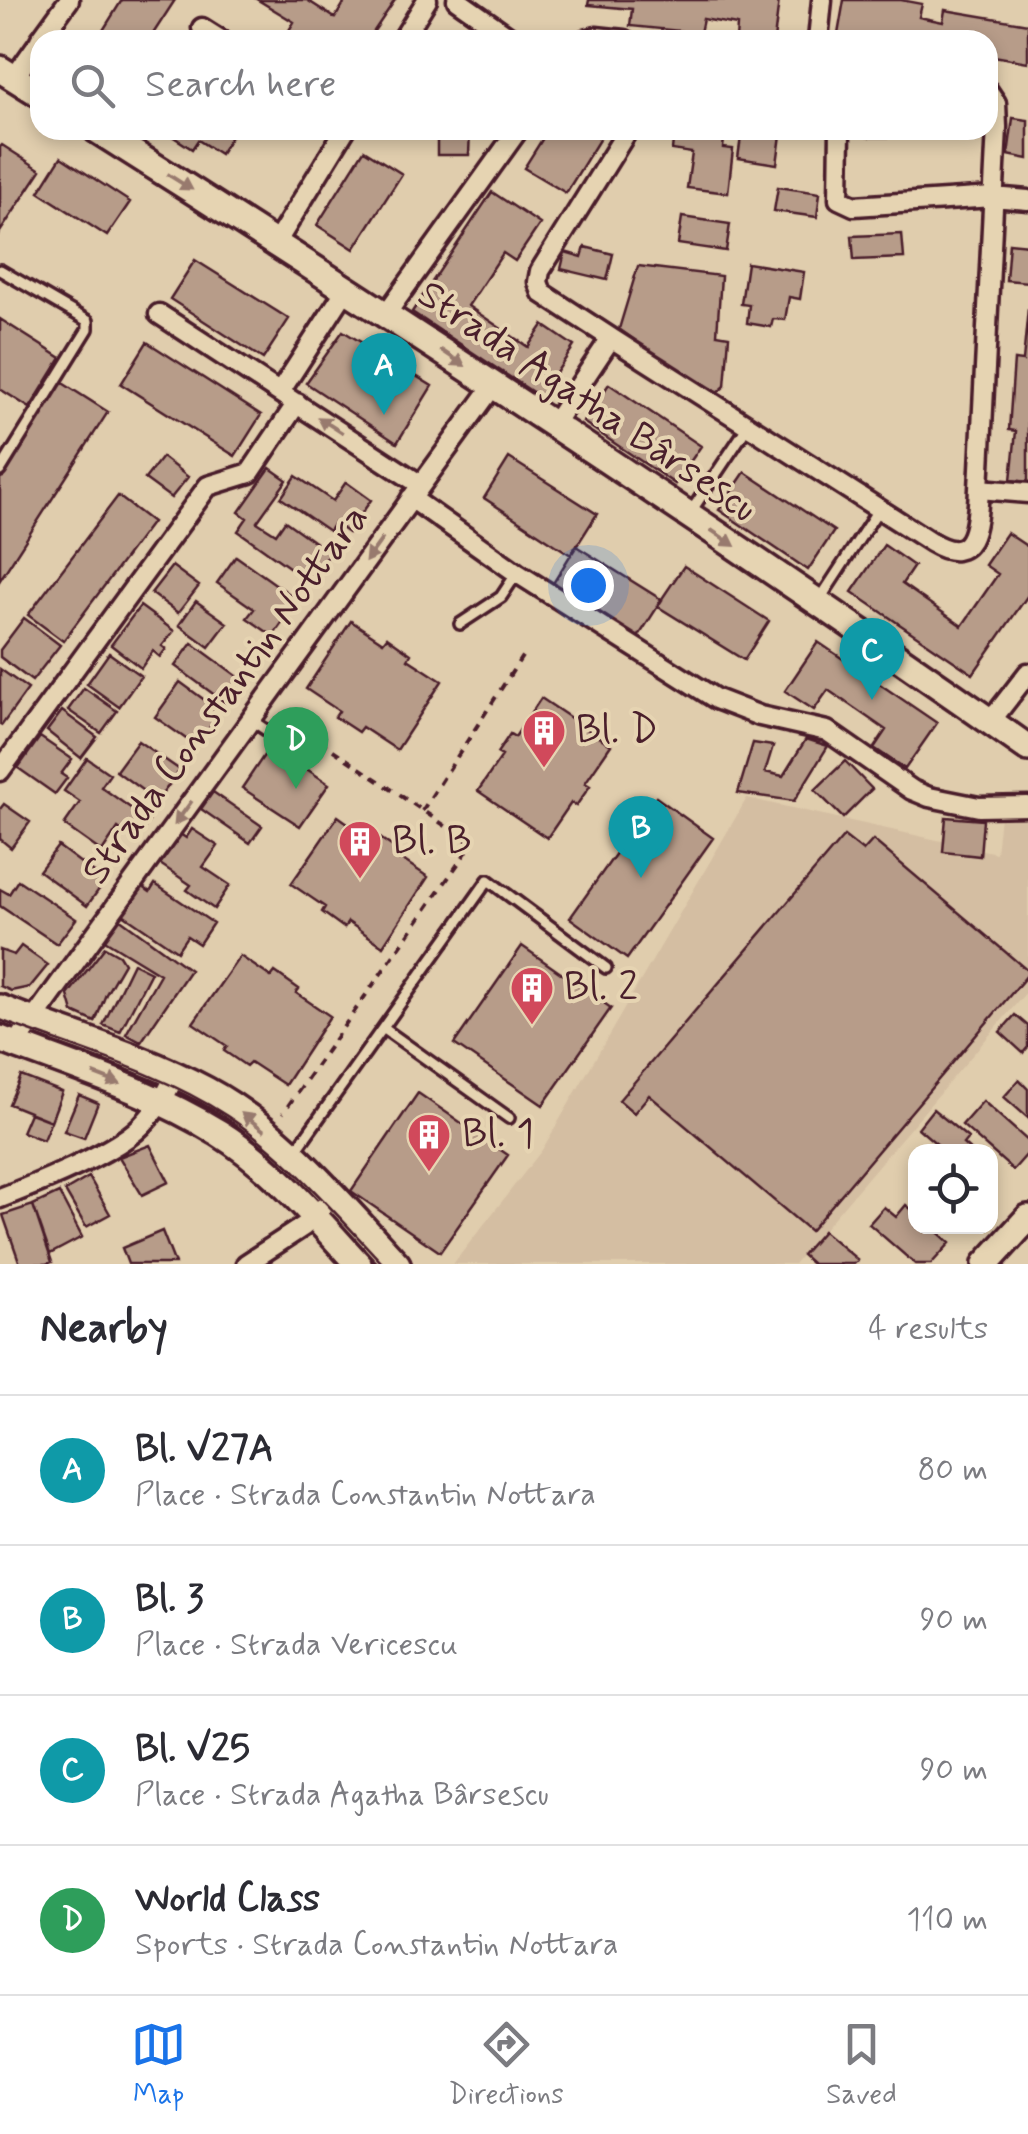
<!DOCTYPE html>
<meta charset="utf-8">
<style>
body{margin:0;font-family:Mynerve,sans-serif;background:#f7f7f7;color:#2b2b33}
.controls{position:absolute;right:30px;bottom:30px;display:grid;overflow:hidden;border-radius:20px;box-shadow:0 5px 15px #0003}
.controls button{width:90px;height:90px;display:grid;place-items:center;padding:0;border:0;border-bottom:2px solid #e1e1e2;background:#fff;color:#2b2b33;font:50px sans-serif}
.you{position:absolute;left:588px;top:585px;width:35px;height:35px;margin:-25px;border:8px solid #fff;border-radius:50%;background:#1a73e8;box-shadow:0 0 0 15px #1a73e833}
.badge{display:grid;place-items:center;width:65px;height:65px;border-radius:50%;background:#1a73e8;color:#fff;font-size:32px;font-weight:700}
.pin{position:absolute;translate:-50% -82px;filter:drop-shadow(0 2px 5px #0008)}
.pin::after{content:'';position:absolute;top:52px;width:35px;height:30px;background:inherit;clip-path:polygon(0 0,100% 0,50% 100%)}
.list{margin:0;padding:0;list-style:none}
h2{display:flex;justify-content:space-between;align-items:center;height:130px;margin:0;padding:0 40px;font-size:42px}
h2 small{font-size:32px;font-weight:400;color:#7c7c81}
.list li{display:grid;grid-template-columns:65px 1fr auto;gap:30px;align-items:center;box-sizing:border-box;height:150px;padding:0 40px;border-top:2px solid #e1e1e2}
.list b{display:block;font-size:38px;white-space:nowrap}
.list p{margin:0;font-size:32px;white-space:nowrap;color:#7c7c81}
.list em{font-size:32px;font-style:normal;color:#7c7c81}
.icon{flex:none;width:55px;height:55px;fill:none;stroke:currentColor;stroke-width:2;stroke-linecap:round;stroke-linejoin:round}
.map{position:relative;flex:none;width:1028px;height:1264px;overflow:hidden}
.search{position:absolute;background:#fff;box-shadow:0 5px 15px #0003;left:30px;right:30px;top:30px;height:110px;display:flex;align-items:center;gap:25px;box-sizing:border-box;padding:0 35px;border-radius:30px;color:#7c7c81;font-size:38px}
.sheet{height:730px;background:#fff}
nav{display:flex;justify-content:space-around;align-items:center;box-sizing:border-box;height:140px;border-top:2px solid #e1e1e2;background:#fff;font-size:28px;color:#7c7c81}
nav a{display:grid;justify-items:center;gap:5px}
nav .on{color:#1a73e8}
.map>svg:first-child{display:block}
.built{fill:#d4bea2}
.building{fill:#b79c89;stroke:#4a1f2b;stroke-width:2.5}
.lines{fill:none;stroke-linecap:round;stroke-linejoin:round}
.lane-casing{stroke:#4a1f2b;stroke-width:16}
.street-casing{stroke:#4a1f2b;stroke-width:25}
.secondary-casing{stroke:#4a1f2b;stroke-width:32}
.path{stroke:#4a1f2b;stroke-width:4;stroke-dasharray:8 8;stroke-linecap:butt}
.lane{stroke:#e6d4b2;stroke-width:9}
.street{stroke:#e6d4b2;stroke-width:18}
.secondary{stroke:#e6d4b2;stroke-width:25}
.tram{stroke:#4a1f2b;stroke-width:2.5}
.oneway{fill:#987a6e}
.labels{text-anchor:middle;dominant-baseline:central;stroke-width:8;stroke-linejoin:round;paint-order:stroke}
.street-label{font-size:40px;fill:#4a1f2b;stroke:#e6d4b2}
.poi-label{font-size:40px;fill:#4a1f2b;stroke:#e6d4b2;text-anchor:start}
</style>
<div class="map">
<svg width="1028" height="1264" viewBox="0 0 1028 1264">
<rect width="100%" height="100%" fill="#e0cdad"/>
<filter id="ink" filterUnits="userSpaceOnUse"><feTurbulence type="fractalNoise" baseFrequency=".01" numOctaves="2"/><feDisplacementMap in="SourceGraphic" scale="20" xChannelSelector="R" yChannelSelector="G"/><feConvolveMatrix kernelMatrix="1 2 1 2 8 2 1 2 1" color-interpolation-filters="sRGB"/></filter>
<g filter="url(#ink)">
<path class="built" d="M747 798 996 853 1000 816 1028 812V990L794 1264H453L542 1150Z"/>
<path class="building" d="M122 0H175L149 40H97Z
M258 0H307L335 18 346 0H395L368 40H300L288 32 294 22Z
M589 0H779L774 40H736L737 25 703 19 700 33 630 26 632 9 588 5Z
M844 0H901L922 4 919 17 943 22 945 10 1028 24V62L988 55V40H837Z
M1013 118 1028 120V159L1008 155Z
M163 130H235L220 154 198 140 192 149Z
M437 130H470L469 155H437Z
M548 130H605L566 193 524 168Z
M674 130H725L723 148 733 149 728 193 687 188 692 153 672 150Z
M742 130 781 135 777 164 738 158Z
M868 130H916V137H868Z
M2 145 41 170 0 232V147Z
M364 150 402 174 354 249 317 225Z
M61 157 130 202 107 236 39 192Z
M778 187 820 193 817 217 774 211Z
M492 192 540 224 515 261 503 253 468 306 528 347 543 325 574 346 540 397 412 312Z
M682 217 730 224 726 251 678 244Z
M902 234 904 258 854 260 852 236Z
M1009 243 1028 245V282L1006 280Z
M585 247 613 254 607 280 561 269 565 252 582 257Z
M195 260 289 319 263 359 170 299Z
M747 263 804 272 800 299 789 297 785 320 773 319 771 327 747 323 749 305 741 304Z
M638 266 721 276 717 334 729 336 725 386 714 396 619 329Z
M1028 308V482L1011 480 1016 431 1009 430 1014 360 1023 361Z
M0 319 61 358 30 408 0 389Z
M343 331 432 386 397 443 306 383Z
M147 342 261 415 235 456 121 384Z
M61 382 108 412 0 580V479Z
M609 384 701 446 675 484 583 422Z
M162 457 188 477 171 498 145 479Z
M509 458 597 514 571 555 484 498Z
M270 468 287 480 257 522 276 534 285 521 330 553 310 582 238 531 247 518 239 512Z
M745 472 834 531 808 570 719 510Z
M296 476 333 501 346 482 371 500 348 533 334 523 329 531 281 498Z
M118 496 152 522 63 641 28 615Z
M1007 533 1028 547V595L973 674 852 592 884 545 914 566 902 584 962 626 998 574 985 565Z
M576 546 662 600 637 639 552 585Z
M236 556 298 600 273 636 247 618 254 609 217 583Z
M172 566 199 586 178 613 151 593Z
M684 566 769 621 744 660 657 606Z
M196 601 227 623 209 647 179 625Z
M140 606 174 631 162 646 166 649 160 657 153 651 141 668 111 645Z
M24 618 60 645 32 681 0 657V650Z
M351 621 383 642 387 637 411 654 408 659 442 681 397 750 362 727 358 732 335 717 339 711 306 689Z
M818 642 937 723 905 769 874 748 886 730 828 690 814 710 785 691Z
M192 643 244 681 227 704 175 666Z
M109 653 141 676 119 707 87 684Z
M0 669 28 689 2 725 0 724Z
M180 682 221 712 196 746 155 717Z
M84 688 117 711 101 733 68 710Z
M541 698 611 745 585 783 590 786 576 806 571 803 547 838 478 791 502 756 497 753 510 734 515 737Z
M62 711 97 737 81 758 47 731Z
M40 737 72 759 61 774 67 778 55 794 18 768Z
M806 739 828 746 794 801 738 793 753 743 773 746 765 772 783 776Z
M138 741 180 770 157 801 116 771Z
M271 745 329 784 300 826 242 788Z
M87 758 110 774 101 787 149 821 135 840 118 828 102 852 64 825 80 802 64 791Z
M845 761 872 789 843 818 815 790Z
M213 792 262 826 250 843 201 809Z
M656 797 713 838 627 959 570 918Z
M4 804 30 822 11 848 0 839V809Z
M338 816 369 838 373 833 397 850 394 854 428 877 383 946 348 922 344 928 322 912 325 907 291 884Z
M946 817 983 820 980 856 943 852Z
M192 829 218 846 203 867 230 885 214 909 187 890 191 885 160 864 180 834 186 838Z
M844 836 863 851 873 840 1028 971V974L810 1231 649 1095 634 1113 619 1100Z
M58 846 105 881 87 906 39 871Z
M18 880 76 919 57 944 0 906V889L9 894Z
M139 884 150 892 155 884 213 923 199 944 187 936 177 951 120 912Z
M119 918 190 970 141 1042 126 1034 160 974 103 939Z
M21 946 48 965 30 987 11 991 0 986V950L14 955Z
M522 946 611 1008 543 1105 454 1044Z
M105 947 119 955 124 963 106 994 95 1022 73 1012 68 995Z
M240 956 271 977 275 972 299 989 296 993 330 1016 285 1085 250 1062 246 1066 224 1051 227 1046 193 1023Z
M133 963 151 972 120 1032 103 1025Z
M1015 1015 1028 1026V1047L1023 1053 1000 1032Z
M21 1076 62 1092 51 1121 9 1104Z
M1019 1080 1028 1089V1118L1004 1097Z
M418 1093 508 1155 440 1252 351 1191Z
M79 1095 98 1103 84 1138 64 1131Z
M983 1101 1028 1141V1153L1013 1170 962 1125Z
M933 1109 968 1138 963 1144 972 1152H946L918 1128Z
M30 1113 51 1121 43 1140 22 1132Z
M150 1145 169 1182 142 1195 119 1157Z
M89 1177 110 1214 86 1227 65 1191Z
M59 1193 82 1237 50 1254 33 1205Z
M33 1205 52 1262 46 1264H20L3 1215Z
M906 1205 916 1213V1226H931L950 1243 931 1264H915L869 1224 884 1207 896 1217Z
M162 1231 175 1264H128L122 1248Z
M823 1231 858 1260 854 1264H812L802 1255Z"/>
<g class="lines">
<defs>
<path id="lane" d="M0 270 88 321V329L0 471
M690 513 748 426
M820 599 878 510
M460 624 501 597 517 573
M251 720 305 756
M383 1028 509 1118
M294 1153 488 880 606 968"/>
<path id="street" d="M457 0 514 40
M202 28 221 40
M40 40 69 0
M402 40 427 0
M585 40 596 37 624 40
M818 40 822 0
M14 78 40 41
M840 130 839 199 854 206 993 197 1028 200
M276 243 345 130
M159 314 421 485
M386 314 518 130
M611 338 542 293 538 282 540 271 628 130
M280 392 347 288
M553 425 611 338 931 542C976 569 977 523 979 489L997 127 996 103 988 91
M979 489 1028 493
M411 498 517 573 716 699 760 716 827 731 912 790 929 797 979 807 1028 806
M990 722 1028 673
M0 771 208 486 250 473 297 403
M15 1045 493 386
M0 1198C37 1184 97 1159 128 1137 148 1123 166 1097 175 1075
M246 1264 304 1226 322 1208"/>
<path id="secondary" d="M0 69 40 94
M97 130C412 329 724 534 1028 748
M0 1008C68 1035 141 1055 206 1090 281 1130 339 1202 397 1264
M0 1039C74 1067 151 1091 219 1133 272 1166 316 1218 358 1264
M986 1264 1028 1218"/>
</defs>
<use href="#lane" class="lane-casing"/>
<use href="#street" class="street-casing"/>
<use href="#secondary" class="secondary-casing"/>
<path class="path" d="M280 714 472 844 283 1113
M422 811 523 655"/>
<use href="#lane" class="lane"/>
<use href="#street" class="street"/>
<use href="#secondary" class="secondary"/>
<path class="tram" d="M0 1020C75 1049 159 1071 227 1116 285 1154 335 1213 383 1264"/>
</g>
<defs><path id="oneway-solid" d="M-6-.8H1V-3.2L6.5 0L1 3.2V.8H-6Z" transform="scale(2.5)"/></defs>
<g class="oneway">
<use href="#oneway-solid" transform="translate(180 182) rotate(32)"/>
<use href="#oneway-solid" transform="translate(453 358) rotate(34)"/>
<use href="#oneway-solid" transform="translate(330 425) rotate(-147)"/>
<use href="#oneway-solid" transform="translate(723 538) rotate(34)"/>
<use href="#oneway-solid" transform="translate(374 550) rotate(126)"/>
<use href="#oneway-solid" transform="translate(183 813) rotate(126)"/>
<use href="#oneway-solid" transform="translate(107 1079) rotate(21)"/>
<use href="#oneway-solid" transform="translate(253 1122) rotate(-142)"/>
</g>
</g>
<defs>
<symbol id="building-pin" viewBox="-11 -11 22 30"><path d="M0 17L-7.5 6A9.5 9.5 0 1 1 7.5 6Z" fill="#d1495b" stroke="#e6d4b2"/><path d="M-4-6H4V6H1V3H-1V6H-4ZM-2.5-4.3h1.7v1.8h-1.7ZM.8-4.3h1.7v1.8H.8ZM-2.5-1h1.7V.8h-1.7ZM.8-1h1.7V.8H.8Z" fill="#fff"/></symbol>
</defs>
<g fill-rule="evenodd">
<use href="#building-pin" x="519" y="706" width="50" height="68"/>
<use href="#building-pin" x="335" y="817" width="50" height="68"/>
<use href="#building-pin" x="507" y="963" width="50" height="68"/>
<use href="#building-pin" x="404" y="1110" width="50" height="68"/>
</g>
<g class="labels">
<g class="street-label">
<text transform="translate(587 402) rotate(34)">Strada Agatha Bârsescu</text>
<text transform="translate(226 695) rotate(-54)">Strada Constantin Nottara</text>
</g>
<g class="poi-label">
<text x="576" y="731">Bl. D</text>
<text x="392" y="842">Bl. B</text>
<text x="564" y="988">Bl. 2</text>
<text x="462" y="1135">Bl. 1</text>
</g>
</g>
</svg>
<div class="controls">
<button><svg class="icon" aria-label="locate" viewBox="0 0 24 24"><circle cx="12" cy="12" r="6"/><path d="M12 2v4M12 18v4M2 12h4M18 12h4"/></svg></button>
</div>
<div class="you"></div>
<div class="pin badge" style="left:384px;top:415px;background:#0f9aa8">A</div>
<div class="pin badge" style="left:641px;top:878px;background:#0f9aa8">B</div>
<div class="pin badge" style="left:872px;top:700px;background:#0f9aa8">C</div>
<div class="pin badge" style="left:296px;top:789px;background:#2e9e5b">D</div>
<div class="search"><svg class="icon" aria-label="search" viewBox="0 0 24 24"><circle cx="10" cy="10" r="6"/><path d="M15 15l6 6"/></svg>Search here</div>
</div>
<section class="sheet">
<h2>Nearby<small>4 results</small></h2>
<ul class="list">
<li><span class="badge" style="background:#0f9aa8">A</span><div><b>Bl. V27A</b><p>Place · Strada Constantin Nottara</p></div><em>80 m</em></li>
<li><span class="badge" style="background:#0f9aa8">B</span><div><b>Bl. 3</b><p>Place · Strada Vericescu</p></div><em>90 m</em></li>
<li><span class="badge" style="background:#0f9aa8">C</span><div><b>Bl. V25</b><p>Place · Strada Agatha Bârsescu</p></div><em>90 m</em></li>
<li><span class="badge" style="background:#2e9e5b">D</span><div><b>World Class</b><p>Sports · Strada Constantin Nottara</p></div><em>110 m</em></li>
</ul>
</section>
<nav>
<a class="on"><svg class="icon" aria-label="map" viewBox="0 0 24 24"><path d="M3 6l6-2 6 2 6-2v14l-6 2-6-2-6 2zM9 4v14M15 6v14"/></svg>Map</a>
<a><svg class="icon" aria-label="directions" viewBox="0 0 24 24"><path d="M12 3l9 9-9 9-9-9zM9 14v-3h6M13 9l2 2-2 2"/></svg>Directions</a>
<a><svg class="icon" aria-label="saved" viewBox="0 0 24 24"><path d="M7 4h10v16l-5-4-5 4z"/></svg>Saved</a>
</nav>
